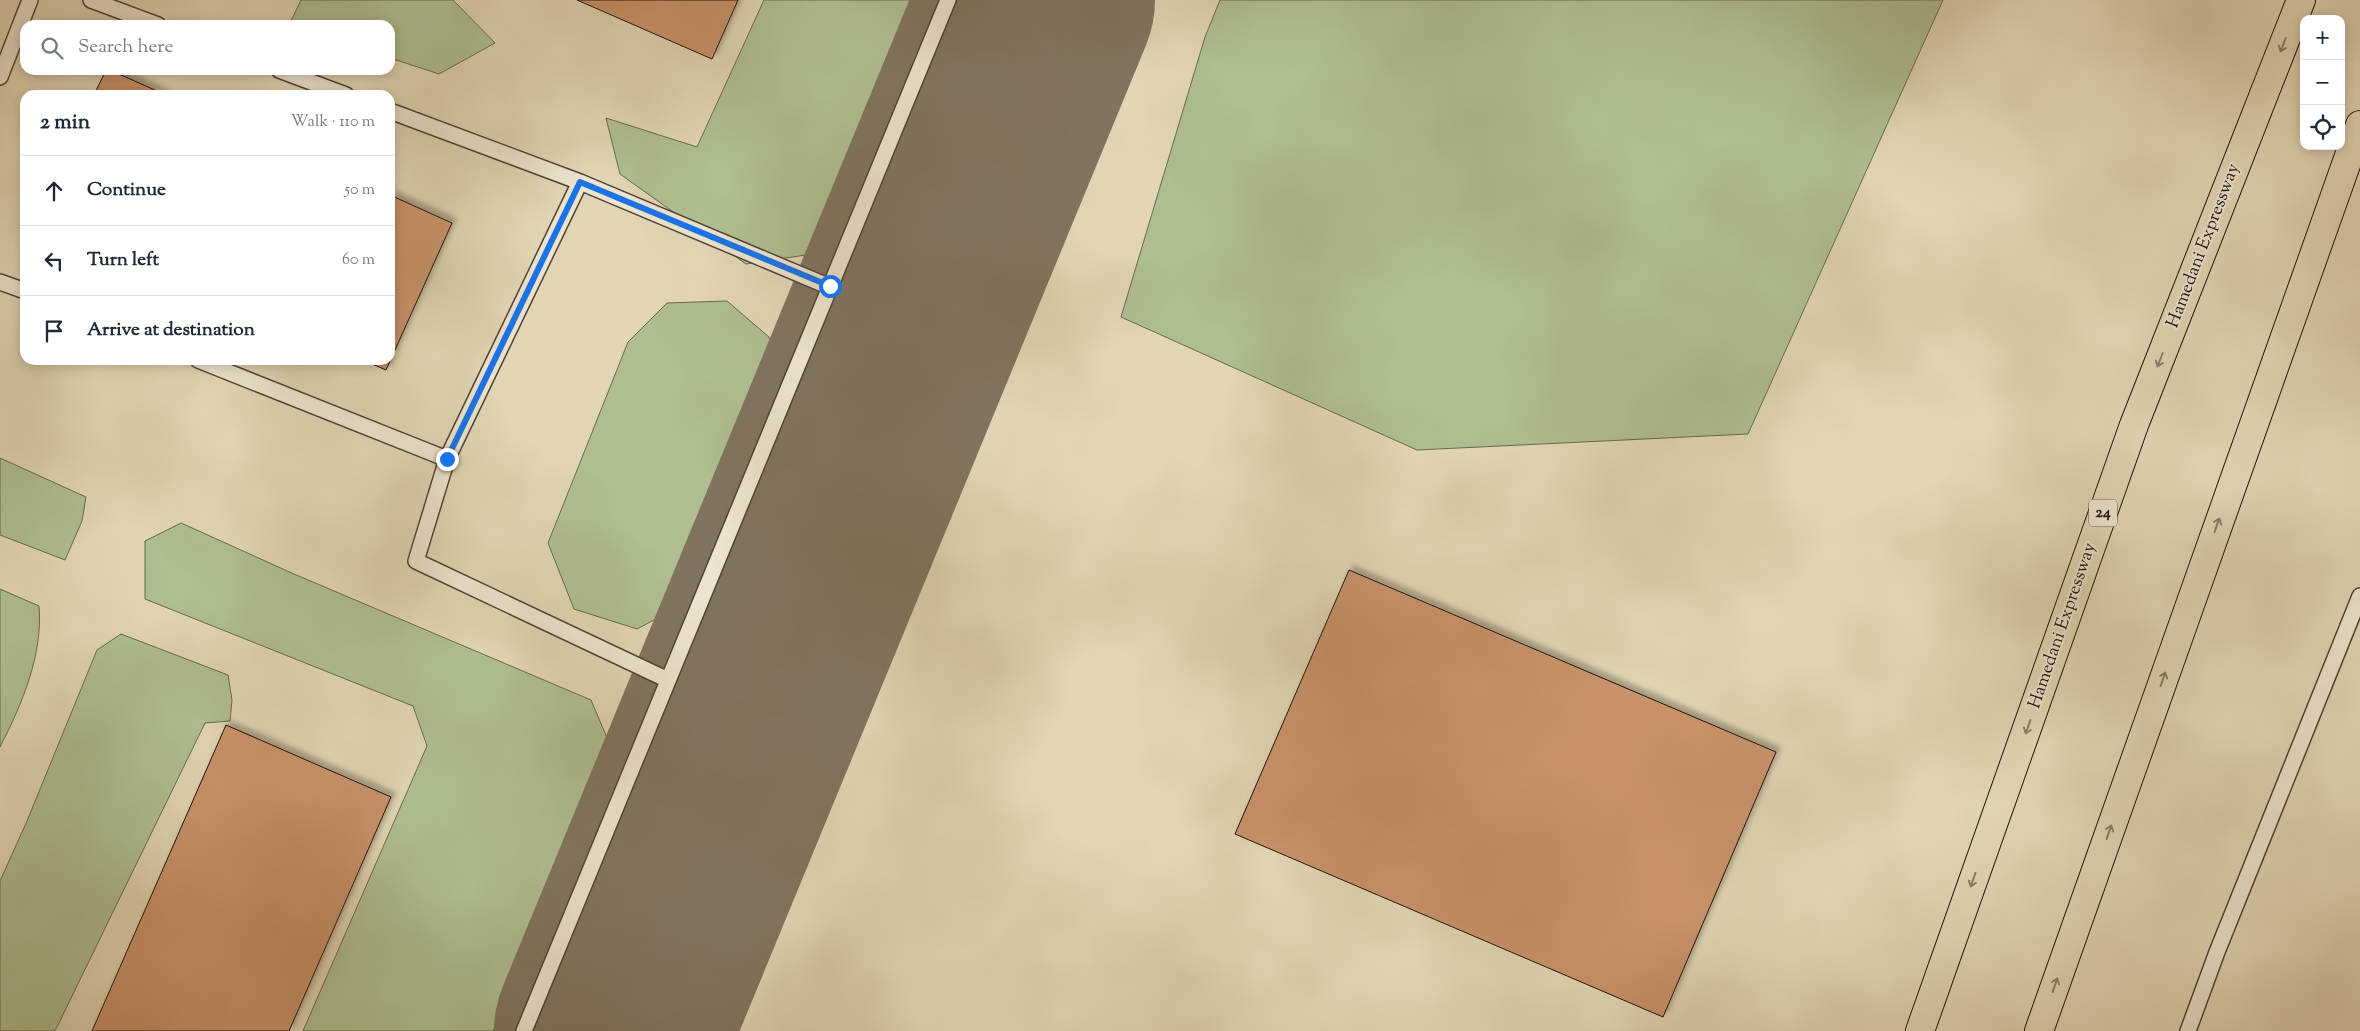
<!DOCTYPE html>
<meta charset="utf-8">
<style>
body{margin:0;font-family:"Sorts Mill Goudy",serif;background:#f6f6f7;color:#1f2937}
.controls{position:absolute;right:15px;top:15px;display:grid;overflow:hidden;border-radius:10px;box-shadow:0 2px 12px #0003}
.controls button{width:45px;height:45px;display:grid;place-items:center;padding:0;border:0;border-bottom:1px solid #e0e1e3;background:#fff;color:#1f2937;font:25px sans-serif}
.stop{position:absolute;width:15px;height:15px;margin:-11px;border:4px solid #1a73e8;border-radius:50%;background:#fff}
.stop.end{background:#1a73e8;border-color:#fff;box-shadow:0 1px 5px #0008}
.list{margin:0;padding:0;list-style:none}
h2{display:flex;justify-content:space-between;align-items:center;height:65px;margin:0;padding:0 20px;font-size:21px}
h2 small{font-size:16px;font-weight:400;color:#747a83}
.list li{display:grid;grid-template-columns:32px 1fr auto;gap:15px;align-items:center;box-sizing:border-box;height:70px;padding:0 20px;border-top:1px solid #e0e1e3}
.list b{display:block;font-size:19px;white-space:nowrap}
.list em{font-size:16px;font-style:normal;color:#747a83}
.icon{flex:none;width:28px;height:28px;fill:none;stroke:currentColor;stroke-width:2;stroke-linecap:round;stroke-linejoin:round}
.map{position:relative;flex:none;width:2360px;height:1031px;overflow:hidden}
.search{position:absolute;background:#fff;box-shadow:0 2px 12px #0003;left:20px;top:20px;width:375px;height:55px;display:flex;align-items:center;gap:12px;box-sizing:border-box;padding:0 18px;border-radius:15px;color:#747a83;font-size:19px}
.panel{position:absolute;background:#fff;box-shadow:0 2px 12px #0003;left:20px;top:90px;width:375px;height:275px;border-radius:15px}
.map>svg:first-child{display:block}
.green{fill:#aebe90;stroke:#66694f}
.lines{fill:none;stroke-linecap:round;stroke-linejoin:round}
.runway{stroke:#807460;stroke-width:236}
.building{fill:#c9926a;stroke:#1f140e;filter:url(#shadow)}
.lane-casing{stroke:#504437;stroke-width:18}
.highway-casing{stroke:#1f140e;stroke-width:30}
.lane{stroke:#ece4ce;stroke-width:15}
.highway{stroke:#e1d5b3;stroke-width:28}
.oneway{stroke:#8a7e69}
.route{stroke:#1a73e8;stroke-width:6}
.labels{text-anchor:middle;dominant-baseline:central;stroke-width:4;stroke-linejoin:round;paint-order:stroke}
.shield{fill:#ece4ce;stroke:#5c5248;stroke-width:1}
.shield-label{font-size:16px;font-weight:bold;fill:#1f140e}
.street-label{font-size:18px;fill:#1f140e;stroke:#ece4ce}
</style>
<div class="map">
<svg width="2360" height="1031" viewBox="0 0 2360 1031">
<defs>
<filter id="shadow"><feDropShadow dx="4.5" dy="-4.5" stdDeviation="2.5" flood-color="#0004"/></filter>
</defs>
<rect width="100%" height="100%" fill="#e1d5b3"/>
<filter id="stains"><feTurbulence type="fractalNoise" baseFrequency=".004" numOctaves="4"/><feColorMatrix values="0 0 0 0 .2 0 0 0 0 .09 0 0 0 0 .02 0 0 0 .5 -.17"/></filter>
<radialGradient id="worn" r=".72"><stop offset=".6" stop-color="#630" stop-opacity="0"/><stop offset="1" stop-color="#630" stop-opacity=".3"/></radialGradient>
<path class="green" d="M301 0H453L495 43 439 74 390 58V25H289Z
M764 0H922L819 253 746 264 620 174 606 118 697 147Z
M1220 0H1943L1748 434 1417 450 1121 317 1205 37Z
M727 301 769 337 780 377 697 597 637 629 574 609 548 543 628 342 667 303Z
M0 458 86 497 82 521 65 560 0 535Z
M181 523 294 574 591 700 610 745 493 1031H303L427 746 413 706 145 599V541Z
M0 589 39 606C43 655 22 704 0 747Z
M121 634 228 675 232 700 230 721 205 723 56 1029 54 1031H0V881L27 821 97 650Z"/>
<g class="lines">
<path class="runway" d="M612 1031 1037 0"/>
</g>
<path class="building" d="M577 0H738L712 59Z
M106 70H110L166 95H94Z
M390 195 452 223 386 370 363 360H390Z
M1349 570 1776 752 1663 1017 1235 834Z
M226 725 391 797 289 1031H92Z"/>
<g class="lines">
<defs>
<path id="lane" d="M91 0 158 25
M279 70 346 95
M0 77 30 0
M390 111 580 182 447 459 416 561 668 680
M580 182 830 287
M0 282 25 291
M198 360 447 459
M524 1031 948 0
M2188 1031 2217 952 2360 596"/>
<path id="highway" d="M1920 1031 2134 425 2301 0
M2039 1031 2360 125"/>
</defs>
<use href="#lane" class="lane-casing"/>
<use href="#highway" class="highway-casing"/>
<use href="#lane" class="lane"/>
<use href="#highway" class="highway"/>
</g>
<defs><path id="oneway-shaft" d="M-6 0H5M1.5-3L5.5 0L1.5 3" fill="none" stroke-width="1.6" stroke-linecap="round" stroke-linejoin="round" transform="scale(1.25)"/></defs>
<g class="oneway">
<use href="#oneway-shaft" transform="translate(2283 45) rotate(111)"/>
<use href="#oneway-shaft" transform="translate(2160 360) rotate(111)"/>
<use href="#oneway-shaft" transform="translate(2217 525) rotate(-71)"/>
<use href="#oneway-shaft" transform="translate(2163 679) rotate(-71)"/>
<use href="#oneway-shaft" transform="translate(2028 727) rotate(109)"/>
<use href="#oneway-shaft" transform="translate(2109 832) rotate(-71)"/>
<use href="#oneway-shaft" transform="translate(1973 880) rotate(109)"/>
<use href="#oneway-shaft" transform="translate(2055 985) rotate(-71)"/>
</g>
<g class="lines">
<path class="route" d="M447 459 580 182 830 286"/>
</g>
<g class="labels">
<rect class="shield" x="2089" y="499.5" width="28" height="27" rx="4"/>
<g class="shield-label">
<text x="2103" y="513">24</text>
</g>
<g class="street-label">
<text transform="translate(2204 246) rotate(-69)">Hamedani Expressway</text>
<text transform="translate(2063 626) rotate(-71)">Hamedani Expressway</text>
</g>
</g>
<rect width="100%" height="100%" filter="url(#stains)"/>
<rect width="100%" height="100%" fill="url(#worn)"/>
</svg>
<div class="controls">
<button>+</button>
<button>−</button>
<button><svg class="icon" aria-label="locate" viewBox="0 0 24 24"><circle cx="12" cy="12" r="6"/><path d="M12 2v4M12 18v4M2 12h4M18 12h4"/></svg></button>
</div>
<div class="stop" style="left:830px;top:286px"></div>
<div class="stop end" style="left:447px;top:459px"></div>
<div class="search"><svg class="icon" aria-label="search" viewBox="0 0 24 24"><circle cx="10" cy="10" r="6"/><path d="M15 15l6 6"/></svg>Search here</div>
<section class="panel">
<h2>2 min<small>Walk · 110 m</small></h2>
<ul class="list">
<li><svg class="icon" aria-label="ahead" viewBox="0 0 24 24"><path d="M12 20V5M6 11l6-6 6 6"/></svg><div><b>Continue</b></div><em>50 m</em></li>
<li><svg class="icon" aria-label="left" viewBox="0 0 24 24"><path d="M17 20v-9H6M10 6l-5 5 5 5"/></svg><div><b>Turn left</b></div><em>60 m</em></li>
<li><svg class="icon" aria-label="arrive" viewBox="0 0 24 24"><path d="M6 21V4h12l-3 4 3 4H6"/></svg><div><b>Arrive at destination</b></div></li>
</ul>
</section>
</div>
